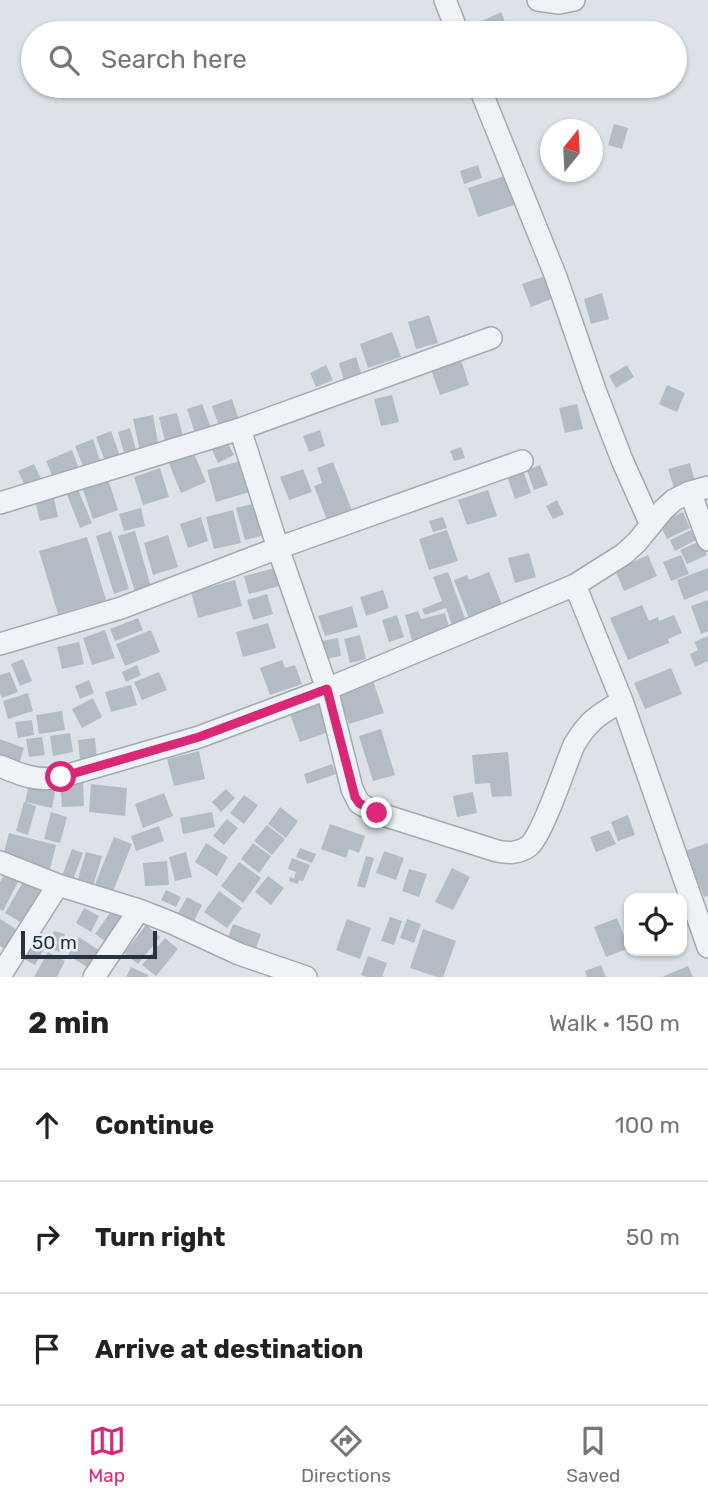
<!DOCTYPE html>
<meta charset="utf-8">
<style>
body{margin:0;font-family:Rubik,sans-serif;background:#f2f2f2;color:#222}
.controls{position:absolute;right:21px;bottom:21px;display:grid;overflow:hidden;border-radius:14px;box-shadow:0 2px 5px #0004}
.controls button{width:63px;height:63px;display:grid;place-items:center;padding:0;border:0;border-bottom:2px solid #e0e0e0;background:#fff;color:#222;font:35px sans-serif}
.compass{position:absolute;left:540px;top:119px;width:63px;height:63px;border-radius:50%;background:#fff;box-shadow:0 2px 5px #0004;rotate:18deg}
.scale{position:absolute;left:21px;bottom:18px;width:136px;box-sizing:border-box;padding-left:7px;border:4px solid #253240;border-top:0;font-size:19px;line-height:24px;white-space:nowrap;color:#253240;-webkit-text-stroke:5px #ecf1f6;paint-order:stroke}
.stop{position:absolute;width:21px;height:21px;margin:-16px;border:5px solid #db2777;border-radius:50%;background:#fff}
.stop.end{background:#db2777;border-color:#fff;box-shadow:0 2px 7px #0008}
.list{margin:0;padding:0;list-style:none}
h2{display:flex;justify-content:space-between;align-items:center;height:91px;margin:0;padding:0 28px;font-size:30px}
h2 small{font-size:23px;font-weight:400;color:#767676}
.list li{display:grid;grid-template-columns:46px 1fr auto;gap:21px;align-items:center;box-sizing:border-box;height:112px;padding:0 28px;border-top:2px solid #e0e0e0}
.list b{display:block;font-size:26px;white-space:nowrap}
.list em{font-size:23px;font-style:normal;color:#767676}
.icon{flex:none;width:38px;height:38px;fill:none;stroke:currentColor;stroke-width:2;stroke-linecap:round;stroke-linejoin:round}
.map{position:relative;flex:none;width:708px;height:977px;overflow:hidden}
.search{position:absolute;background:#fff;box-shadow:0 2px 5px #0004;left:21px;right:21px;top:21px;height:77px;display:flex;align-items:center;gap:18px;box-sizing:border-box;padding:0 24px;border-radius:38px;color:#767676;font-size:26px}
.sheet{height:427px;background:#fff}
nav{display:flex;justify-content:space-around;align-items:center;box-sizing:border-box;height:98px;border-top:2px solid #e0e0e0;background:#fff;font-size:19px;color:#767676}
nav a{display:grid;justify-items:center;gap:4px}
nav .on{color:#db2777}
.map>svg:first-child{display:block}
.building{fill:#b3bcc5}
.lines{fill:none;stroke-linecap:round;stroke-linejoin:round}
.minor-casing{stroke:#a2aab2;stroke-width:24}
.minor{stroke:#f0f3f6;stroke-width:21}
.route{stroke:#db2777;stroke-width:9}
</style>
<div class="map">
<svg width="708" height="977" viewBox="0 0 708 977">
<rect width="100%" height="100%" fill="#dde2e8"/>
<path class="building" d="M501 12 510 33H485L480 22Z
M614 124 628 128 622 149 608 145Z
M478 165 482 178 464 184 460 171Z
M505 176 514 205 478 217 468 188Z
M548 275 556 297 531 307 522 284Z
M602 293 609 319 591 324 584 299Z
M429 315 438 343 416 349 408 322Z
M392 332 401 357 368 368 360 344Z
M356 357 362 376 344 381 339 363Z
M460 357 469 385 440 395 430 367Z
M326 365 333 380 316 387 310 373Z
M627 365 634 377 616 388 609 376Z
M667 385 685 393 677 412 659 404Z
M392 395 399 422 381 426 374 399Z
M232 399 241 426 221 432 212 406Z
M202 404 212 430 196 436 187 409Z
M577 404 583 429 565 433 559 408Z
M177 413 184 440 166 445 159 417Z
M153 415 159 448 140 451 133 419Z
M130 428 137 453 125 456 118 432Z
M320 430 325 446 309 452 303 436Z
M111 431 120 456 105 461 96 437Z
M93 439 101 463 84 469 75 446Z
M227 442 234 455 218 463 212 450Z
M461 447 465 458 454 461 450 451Z
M72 450 79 469 54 480 46 461Z
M193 451 206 482 181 493 168 461Z
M244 460 253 491 216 502 207 470Z
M333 462 353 513 328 523 314 486 322 483 317 468Z
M690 463 695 482 674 488 668 469Z
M34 464 43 483 27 490 18 471Z
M540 465 548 485 534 490 527 470Z
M522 467 531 493 515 499 506 473Z
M160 468 169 497 143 505 134 477Z
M303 469 312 492 289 500 280 477Z
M108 479 118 510 93 519 82 487Z
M77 487 92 523 80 528 66 492Z
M488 490 497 516 467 525 458 500Z
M53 493 58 517 40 521 34 497Z
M557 500 564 514 553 519 546 506Z
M256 503 265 535 245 540 236 508Z
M141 508 145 526 124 531 119 514Z
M233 510 241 543 214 549 206 517Z
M683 512 690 528 667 539 659 523Z
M201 517 208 541 188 548 180 524Z
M443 517 447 528 433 532 429 521Z
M447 530 458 561 429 570 419 539Z
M691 530 696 540 675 551 670 540Z
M111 531 129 589 114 594 96 536Z
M135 531 151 587 135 592 118 536Z
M168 535 178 567 153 575 144 543Z
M87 537 106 600 58 614 39 551Z
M700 541 707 555 687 564 680 550Z
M529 553 536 577 515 583 508 558Z
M648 555 657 576 624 591 615 570Z
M681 555 689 574 671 581 663 562Z
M275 568 280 586 249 594 244 576Z
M708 568V590L684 600 677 580Z
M448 572 466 621 452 626 446 608 425 615 422 609 442 601 433 577Z
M489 572 503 607 470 621 454 580 467 575 469 580Z
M235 580 242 606 198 618 191 592Z
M383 590 389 608 366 616 360 597Z
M267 594 273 614 253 620 247 600Z
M708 600V631L701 634 691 606Z
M642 605 649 621 658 617 659 621 674 615 682 633 668 639 669 643 628 660 610 618Z
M352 606 358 627 325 636 318 616Z
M418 611 421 619 445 613 451 634 413 644 405 615Z
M397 615 404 637 389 642 382 620Z
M138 618 143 630 115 641 110 629Z
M268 623 276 648 243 657 236 632Z
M105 630 115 658 92 665 83 638Z
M151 630 160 652 125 666 116 644Z
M360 635 366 659 350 663 344 639Z
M708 636V661L695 667 690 654 698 650 694 642Z
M338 638 341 656 325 659 322 641Z
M79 642 84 664 62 669 57 647Z
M23 659 32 681 20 686 11 664Z
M282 660 285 668 295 665 302 684 270 695 260 668Z
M137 665 141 675 126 682 122 672Z
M671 668 682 694 645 709 634 683Z
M10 672 18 692 2 698 0 694V675Z
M159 672 167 690 142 700 134 682Z
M89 680 94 693 80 699 75 686Z
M373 681 384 713 349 724 338 693Z
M131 685 137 705 111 712 105 692Z
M28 693 33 711 8 719 3 701Z
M93 698 102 717 82 728 72 709Z
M326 702 329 732 300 742 290 714Z
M62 711 65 730 39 734 36 715Z
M32 720 34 735 18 738 15 722Z
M381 729 395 775 373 781 359 736Z
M70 733 73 752 53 756 50 736Z
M42 737 45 755 29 757 26 739Z
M95 738 97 758 80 760 78 740Z
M0 739 24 748 18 768 0 761Z
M199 751 205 779 174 786 167 759Z
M508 752 512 796 492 797 490 783 475 784 472 755Z
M332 764 336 774 307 784 304 774Z
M30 780 56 786 52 808 25 802Z
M83 780 84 806 62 807 60 781Z
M91 784 127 788 125 816 89 812Z
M226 789 235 798 221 812 212 802Z
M473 792 477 813 457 817 453 796Z
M164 793 173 816 143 828 135 804Z
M244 795 258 805 244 824 230 813Z
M24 802 36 806 28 835 16 831Z
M280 807 298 821 286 838 268 824Z
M51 812 67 817 60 843 44 839Z
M212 812 215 827 183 834 180 818Z
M628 815 635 835 618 841 611 822Z
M227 819 238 828 224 845 213 836Z
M330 824 365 836 359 853 349 849 346 858 321 849Z
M267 825 285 839 272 855 254 841Z
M159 826 164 841 136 851 131 836Z
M609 830 616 844 596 852 590 837Z
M9 833 56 845 50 869 3 856Z
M114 837 132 844 110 899 92 892Z
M206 843 228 857 217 876 195 862Z
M253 843 271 856 259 873 241 859Z
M708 843V896L704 897 685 851Z
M300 848 316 854 312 863 296 857Z
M72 849 83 853 71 885 60 881Z
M384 851 404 858 396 880 376 873Z
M86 852 102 856 93 886 77 882Z
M186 852 192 877 175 881 169 857Z
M366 856 374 858 365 888 357 886Z
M292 858 310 865 303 881 299 880 298 884 289 881 290 877 294 879 296 872 288 869Z
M167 861 169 885 145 886 143 863Z
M239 862 261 878 243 903 221 886Z
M452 868 470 877 453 910 435 902Z
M409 869 427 874 419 897 402 891Z
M5 873 19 880 3 911 0 909V882Z
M268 876 284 888 271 905 255 892Z
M23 882 45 894 27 926 5 913Z
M166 890 181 897 176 907 161 900Z
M219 891 242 908 227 928 204 912Z
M187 897 202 905 193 923 177 915Z
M84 908 99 916 91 932 76 923Z
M112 910 126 920 109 944 95 934Z
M390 917 402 921 394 945 381 941Z
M617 918 629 948 606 957 594 927Z
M0 919 21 932 9 951 0 946Z
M347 919 371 928 360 959 336 950Z
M407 919 421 924 414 943 400 938Z
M233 924 261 934 256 948 228 938Z
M146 925 160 937 138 964 124 953Z
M423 929 456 941 443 977H437L410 968Z
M54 931 65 934 60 952 49 948Z
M36 936 48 942 35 965 24 959Z
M79 937 103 953 92 970 68 955Z
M165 938 178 949 156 976 142 965Z
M48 952 65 961 57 977H34Z
M368 956 387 963 382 977H367L361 975Z
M601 965 606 977H587L585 971Z
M688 966 693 977H662Z
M131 967 148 975 147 977H126Z"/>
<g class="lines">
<defs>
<path id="minor" d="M445 0 458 33
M538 0 559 3 574 0
M479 86 556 277 595 390 622 460 651 525
M240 429 278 548 327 689 352 789 359 803 377 813 497 851C508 853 519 854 529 846 543 834 565 766 574 745 588 721 598 715 622 701
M690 492 708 540
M0 503 240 429 491 338
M575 585 622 701 708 947
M0 644 121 608 278 548 522 461
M0 766C21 775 38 782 61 777L199 737 327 689 575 585 624 554 637 542 663 510 674 500 690 492 708 487
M0 862 58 885 139 910 172 923 239 954 306 977
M0 976 58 885
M94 977 139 910"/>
</defs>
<use href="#minor" class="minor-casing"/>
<use href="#minor" class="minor"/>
</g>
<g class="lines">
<path class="route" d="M61 777 199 737 327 689 355 797 359 803 377 813"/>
</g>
</svg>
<div class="controls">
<button><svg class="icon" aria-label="locate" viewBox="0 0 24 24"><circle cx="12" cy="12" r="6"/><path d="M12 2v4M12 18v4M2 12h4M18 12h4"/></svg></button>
</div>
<svg class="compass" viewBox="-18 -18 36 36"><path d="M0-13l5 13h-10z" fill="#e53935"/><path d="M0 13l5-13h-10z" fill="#767676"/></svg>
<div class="scale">50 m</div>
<div class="stop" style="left:61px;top:777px"></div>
<div class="stop end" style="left:377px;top:813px"></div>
<div class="search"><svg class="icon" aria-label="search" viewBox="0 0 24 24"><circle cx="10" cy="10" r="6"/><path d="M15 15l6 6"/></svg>Search here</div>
</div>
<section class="sheet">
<h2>2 min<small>Walk · 150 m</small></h2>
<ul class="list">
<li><svg class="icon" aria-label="ahead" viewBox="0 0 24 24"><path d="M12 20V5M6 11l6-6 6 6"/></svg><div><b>Continue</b></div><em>100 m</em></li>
<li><svg class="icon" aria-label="right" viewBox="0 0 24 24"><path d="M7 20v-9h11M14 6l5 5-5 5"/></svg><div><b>Turn right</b></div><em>50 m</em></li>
<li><svg class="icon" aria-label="arrive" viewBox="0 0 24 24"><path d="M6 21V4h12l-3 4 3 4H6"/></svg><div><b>Arrive at destination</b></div></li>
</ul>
</section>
<nav>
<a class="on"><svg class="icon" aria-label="map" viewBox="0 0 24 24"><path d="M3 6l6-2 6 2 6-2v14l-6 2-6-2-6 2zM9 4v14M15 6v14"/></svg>Map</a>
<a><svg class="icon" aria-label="directions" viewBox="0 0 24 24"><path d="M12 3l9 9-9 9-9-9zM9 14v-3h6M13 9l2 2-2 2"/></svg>Directions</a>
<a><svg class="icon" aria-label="saved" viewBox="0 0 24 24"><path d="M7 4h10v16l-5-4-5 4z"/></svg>Saved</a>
</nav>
